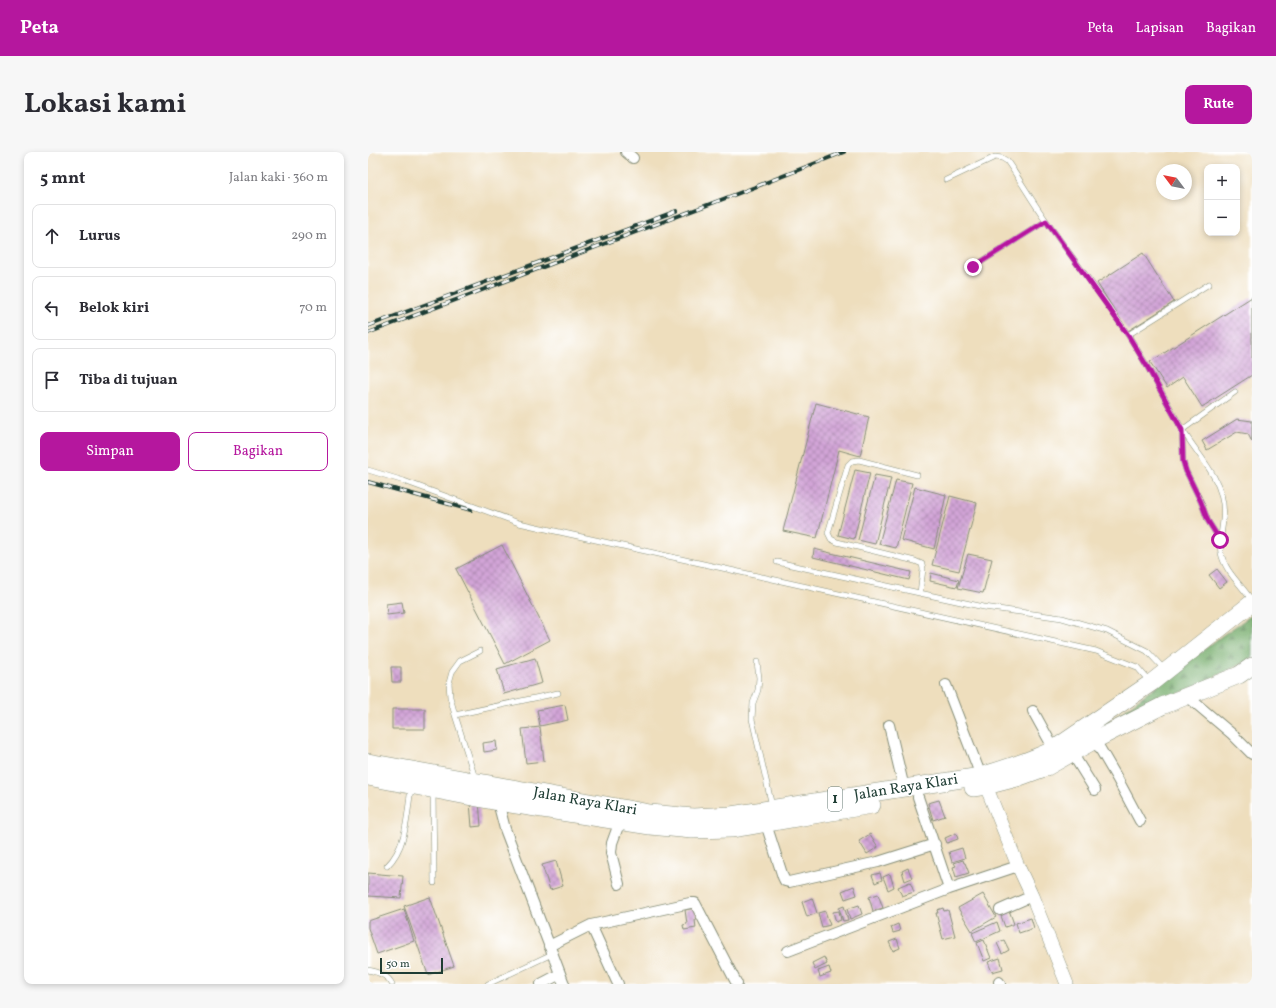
<!DOCTYPE html>
<html lang="id">
<meta charset="utf-8">
<style>
body{margin:0;font-family:Vollkorn,serif;background:#f7f7f7;color:#2b2b33}
.controls{position:absolute;right:12px;top:12px;display:grid;overflow:hidden;border-radius:8px;box-shadow:0 2px 6px #0003}
.controls button{width:36px;height:36px;display:grid;place-items:center;padding:0;border:0;border-bottom:1px solid #e1e1e2;background:#fff;color:#2b2b33;font:20px sans-serif}
.compass{position:absolute;left:788px;top:12px;width:36px;height:36px;border-radius:50%;background:#fff;box-shadow:0 2px 6px #0003;rotate:302deg}
.scale{position:absolute;left:12px;bottom:10px;width:63px;box-sizing:border-box;padding-left:4px;border:2px solid #1f3d34;border-top:0;font-size:11px;line-height:14px;white-space:nowrap;color:#1f3d34;-webkit-text-stroke:3px #fff;paint-order:stroke}
.stop{position:absolute;width:12px;height:12px;margin:-9px;border:3px solid #b5179e;border-radius:50%;background:#fff}
.stop.end{background:#b5179e;border-color:#fff;box-shadow:0 1px 4px #0008}
.list{margin:0;padding:0;list-style:none}
h2{display:flex;justify-content:space-between;align-items:center;height:52px;margin:0;padding:0 16px;font-size:17px}
h2 small{font-size:13px;font-weight:400;color:#7c7c81}
.list li{display:grid;grid-template-columns:26px 1fr auto;gap:12px;align-items:center;box-sizing:border-box;height:64px;margin:0 8px 8px;padding:0 8px;border:1px solid #e1e1e2;border-radius:8px}
.list b{display:block;font-size:15px;white-space:nowrap}
.list em{font-size:13px;font-style:normal;color:#7c7c81}
.actions{display:flex;gap:8px;padding:12px 16px}
.actions a{flex:1;padding:9px 0;border:1px solid #b5179e;border-radius:8px;text-align:center;font-size:14px;color:#b5179e}
.actions .main{background:#b5179e;color:#fff}
.icon{flex:none;width:22px;height:22px;fill:none;stroke:currentColor;stroke-width:2;stroke-linecap:round;stroke-linejoin:round}
.map{position:relative;flex:none;width:884px;height:832px;overflow:hidden;border-radius:8px}
header{display:flex;align-items:center;gap:24px;box-sizing:border-box;height:56px;padding:0 20px;background:#b5179e;color:#fff}
header strong{font-size:19px}
nav{display:flex;gap:22px;margin-inline-start:auto;font-size:14px}
.intro{display:flex;align-items:center;justify-content:space-between;box-sizing:border-box;height:96px;padding:0 24px}
h1{margin:0;font-size:28px}
.button{padding:10px 18px;border-radius:8px;background:#b5179e;color:#fff;font-size:14px;font-weight:700}
main{display:flex;gap:24px;padding:0 24px}
aside{flex:1;background:#fff;border-radius:8px;box-shadow:0 2px 6px #0003}
.map>svg:first-child{display:block}
.forest{fill:url(#forest-firs);stroke:#4a7450}
.building{fill:url(#building-cross-hatch)}
.lines{fill:none;stroke-linecap:round;stroke-linejoin:round}
.service-casing{stroke:#868e78;stroke-width:6}
.minor-casing{stroke:#868e78;stroke-width:12}
.tertiary-casing{stroke:#868e78;stroke-width:14}
.trunk-casing{stroke:#868e78;stroke-width:18}
.service{stroke:#fff;stroke-width:5}
.minor{stroke:#fff;stroke-width:10}
.tertiary{stroke:#fff;stroke-width:13}
.trunk{stroke:#fff;stroke-width:17}
.rail-casing{stroke:#1f3d34;stroke-width:4}
.rail{stroke:#fff;stroke-width:2.5;stroke-dasharray:8;stroke-linecap:butt}
.route{stroke:#b5179e;stroke-width:5}
.labels{text-anchor:middle;dominant-baseline:central;stroke-width:3;stroke-linejoin:round;paint-order:stroke}
.shield{fill:#fff;stroke:#627771;stroke-width:1}
.shield-label{font-size:14px;font-weight:bold;fill:#1f3d34}
.street-label{font-size:15px;fill:#1f3d34;stroke:#fff}
</style>
<header>
<strong>Peta</strong>
<nav><a>Peta</a><a>Lapisan</a><a>Bagikan</a></nav>
</header>
<div class="intro"><h1>Lokasi kami</h1><a class="button">Rute</a></div>
<main>
<aside>
<h2>5 mnt<small>Jalan kaki · 360 m</small></h2>
<ul class="list">
<li><svg class="icon" aria-label="ahead" viewBox="0 0 24 24"><path d="M12 20V5M6 11l6-6 6 6"/></svg><div><b>Lurus</b></div><em>290 m</em></li>
<li><svg class="icon" aria-label="left" viewBox="0 0 24 24"><path d="M17 20v-9H6M10 6l-5 5 5 5"/></svg><div><b>Belok kiri</b></div><em>70 m</em></li>
<li><svg class="icon" aria-label="arrive" viewBox="0 0 24 24"><path d="M6 21V4h12l-3 4 3 4H6"/></svg><div><b>Tiba di tujuan</b></div></li>
</ul>
<div class="actions"><a class="main">Simpan</a><a>Bagikan</a></div>
</aside>
<div class="map">
<svg width="884" height="832" viewBox="0 0 884 832">
<defs>
<pattern id="forest-firs" width="22" height="20" patternUnits="userSpaceOnUse"><rect width="22" height="20" fill="#74ac6b"/><path d="M5 1l3.5 6h-7zM16 11l3.5 6h-7z" fill="#5f8d59"/></pattern>
<pattern id="building-cross-hatch" width="8" height="8" patternUnits="userSpaceOnUse"><rect width="8" height="8" fill="#d2a4d7"/><path d="M0 0l8 8M0 8l8-8" fill="none" stroke="#aa87af"/></pattern>
</defs>
<rect width="100%" height="100%" fill="#fff"/>
<filter id="ink" filterUnits="userSpaceOnUse"><feTurbulence type="fractalNoise" baseFrequency=".025" numOctaves="2"/><feDisplacementMap in="SourceGraphic" scale="8" xChannelSelector="R" yChannelSelector="G"/><feConvolveMatrix kernelMatrix="1 2 1 2 8 2 1 2 1" color-interpolation-filters="sRGB"/></filter>
<filter id="wash" filterUnits="userSpaceOnUse"><feTurbulence type="fractalNoise" baseFrequency=".012" numOctaves="4" result="noise"/><feDisplacementMap in="SourceGraphic" scale="16" xChannelSelector="R" yChannelSelector="G"/><feGaussianBlur stdDeviation="0.9" result="paint"/><feColorMatrix in="noise" values="0 0 0 0 0 0 0 0 0 0 0 0 0 0 0 0 0 1.4 0 .05"/><feComposite in="paint" operator="in"/></filter>
<g filter="url(#wash)">
<rect width="100%" height="100%" fill="#eedebd"/>
<path class="forest" d="M884 463V507L817 539 746 566 855 483Z"/>
<g id="blocks">
<path class="building" d="M775 101 806 150 760 179 729 131Z
M884 145V223L834 255 815 225 799 236 782 210Z
M448 251 501 265 492 304 471 298 449 386 415 379Z
M869 267 884 269V290L880 282 869 280 839 298 834 289Z
M487 318 502 321 486 387 470 383Z
M507 323 523 326 507 392 490 388Z
M528 328 544 331 528 396 511 392Z
M547 335 578 343 566 397 533 388Z
M582 344 609 351 591 419 564 413Z
M134 393 182 488 137 512 88 417Z
M446 397 543 420 541 428 445 405Z
M600 402 624 407 615 441 590 436Z
M849 417 859 430 851 436 841 423Z
M563 421 591 428 589 435 562 429Z
M34 450 36 461 19 463 18 452Z
M167 506 174 531 136 542 129 517Z
M23 515H33V530H24Z
M197 553 200 568 172 574 169 558Z
M24 557H57V577H24Z
M172 575 176 609 158 611 154 577Z
M128 589 129 598 116 600 115 591Z
M571 648 577 664 565 668 560 651Z
M111 649 113 674 104 675 102 650Z
M588 681 590 687 579 691 577 686Z
M502 682 510 695 499 702 491 689Z
M594 696 597 706 584 710 581 700Z
M595 708 596 711H597L601 721 588 725 585 715 588 714 586 711Z
M188 709 195 734 182 738 174 713Z
M540 716 544 726 537 729 534 719Z
M0 721 35 724 33 746 0 744Z
M512 721 514 728 507 731 504 723Z
M522 722 526 735 520 738 515 725Z
M542 730 546 740 534 744 530 735Z
M486 734 489 743 477 747 474 739Z
M510 742 515 756 505 759 501 745Z
M615 742 628 765 604 779 590 756Z
M62 745 86 814 60 823 36 754Z
M444 746 449 761 439 765 434 750Z
M491 753 494 762 482 767 479 757Z
M476 754 480 768 475 769 471 756Z
M327 756 329 768H327L328 776 316 778 315 773 319 772 317 758Z
M575 756 576 759 580 758 587 784 575 787 568 761H570L569 758Z
M36 757 46 789 9 802 0 776V769Z
M641 758 646 772 637 775 632 761Z
M457 759 462 773 454 775 450 761Z
M471 759 473 768 468 770 465 760Z
M663 766 666 776 651 781 648 771Z
M629 770 632 779 608 790 604 781Z
M530 772 532 779 525 781 523 775Z
M529 787 532 796 525 799 521 790Z
M616 788 623 806 616 809 609 791Z
M636 788 641 798 634 802 629 791Z
M456 805 459 812 447 818 444 811Z
M632 806 635 817 624 820 620 810Z
M461 815 463 821 452 825 450 819Z"/>
</g>
</g>
<g filter="url(#ink)">
<use href="#blocks" fill-opacity="0" stroke="#868e78" stroke-width="1"/>
<g class="lines">
<defs>
<path id="service" d="M578 28 627 5 634 6 639 9C653 29 665 51 679 70 705 108 735 144 760 183 780 213 796 246 814 277 824 294 837 308 846 325 853 338 857 353 855 368 854 380 851 389 853 401 857 420 874 433 884 449
M605 115 678 69
M760 183 841 132
M0 318 36 329 151 371 728 499 769 515 781 529
M549 323 491 308 484 309 480 313 460 381 463 387 469 390 547 409 554 412 555 417 552 441
M852 388 840 369 833 350 818 319 815 309 814 278 867 240
M409 410 616 455 694 466 739 479 779 499 796 517
M389 510 391 526 390 538 385 551 384 567 404 654
M87 563 190 541
M107 626 87 563 82 545 81 531 84 520 92 509 112 499
M65 640 66 731
M19 714C39 695 39 662 43 636
M0 818C10 820 20 823 24 832
M120 832 184 802"/>
<path id="minor" d="M258 0 265 6
M578 533 613 624
M819 544 864 582 884 602
M665 559 686 597
M521 573 536 636
M727 588 749 626 772 669
M704 601 727 638
M550 645 581 737
M130 650 137 677 196 832
M398 672 415 725 417 729 421 730 510 710 567 692
M251 732 243 701 244 691 252 669
M632 758 664 744
M223 773 250 832
M181 794 223 773 322 751H327L369 832
M420 799 581 737 650 714
M631 830 632 832
M173 832 192 822"/>
<path id="tertiary" d="M618 634 650 714 664 744 699 832"/>
<path id="trunk" d="M0 610 282 661 325 665 363 663 613 624C638 616 663 609 686 597L783 531 884 451
M0 625 130 650 282 674 324 678 363 677 382 674 504 653
M605 636 618 634 649 626 679 615 727 588 794 554 871 523 884 514"/>
</defs>
<use href="#service" class="service-casing"/>
<use href="#minor" class="minor-casing"/>
<use href="#tertiary" class="tertiary-casing"/>
<use href="#trunk" class="trunk-casing"/>
<use href="#service" class="service"/>
<use href="#minor" class="minor"/>
<use href="#tertiary" class="tertiary"/>
<use href="#trunk" class="trunk"/>
<defs>
<path id="rail" d="M0 174 308 59
M0 181 387 35 476 0
M0 330 103 358"/>
</defs>
<use href="#rail" class="rail-casing"/>
<use href="#rail" class="rail"/>
</g>
</g>
<g class="lines" filter="url(#ink)">
<path class="route" d="M605 115 678 69 760 183 780 216 814 278 815 309 818 319 833 350 840 369 852 388"/>
</g>
<g class="labels">
<rect class="shield" x="460" y="635" width="14" height="24" rx="3"/>
<g class="shield-label">
<text x="467" y="647">1</text>
</g>
<g class="street-label">
<text transform="translate(538 636) rotate(-9)">Jalan Raya Klari</text>
<text transform="translate(217 650) rotate(10)">Jalan Raya Klari</text>
</g>
</g>
</svg>
<div class="controls">
<button>+</button>
<button>−</button>
</div>
<svg class="compass" viewBox="-18 -18 36 36"><path d="M0-13l5 13h-10z" fill="#e53935"/><path d="M0 13l5-13h-10z" fill="#7c7c81"/></svg>
<div class="scale">50 m</div>
<div class="stop" style="left:852px;top:388px"></div>
<div class="stop end" style="left:605px;top:115px"></div>
</div>
</main>
